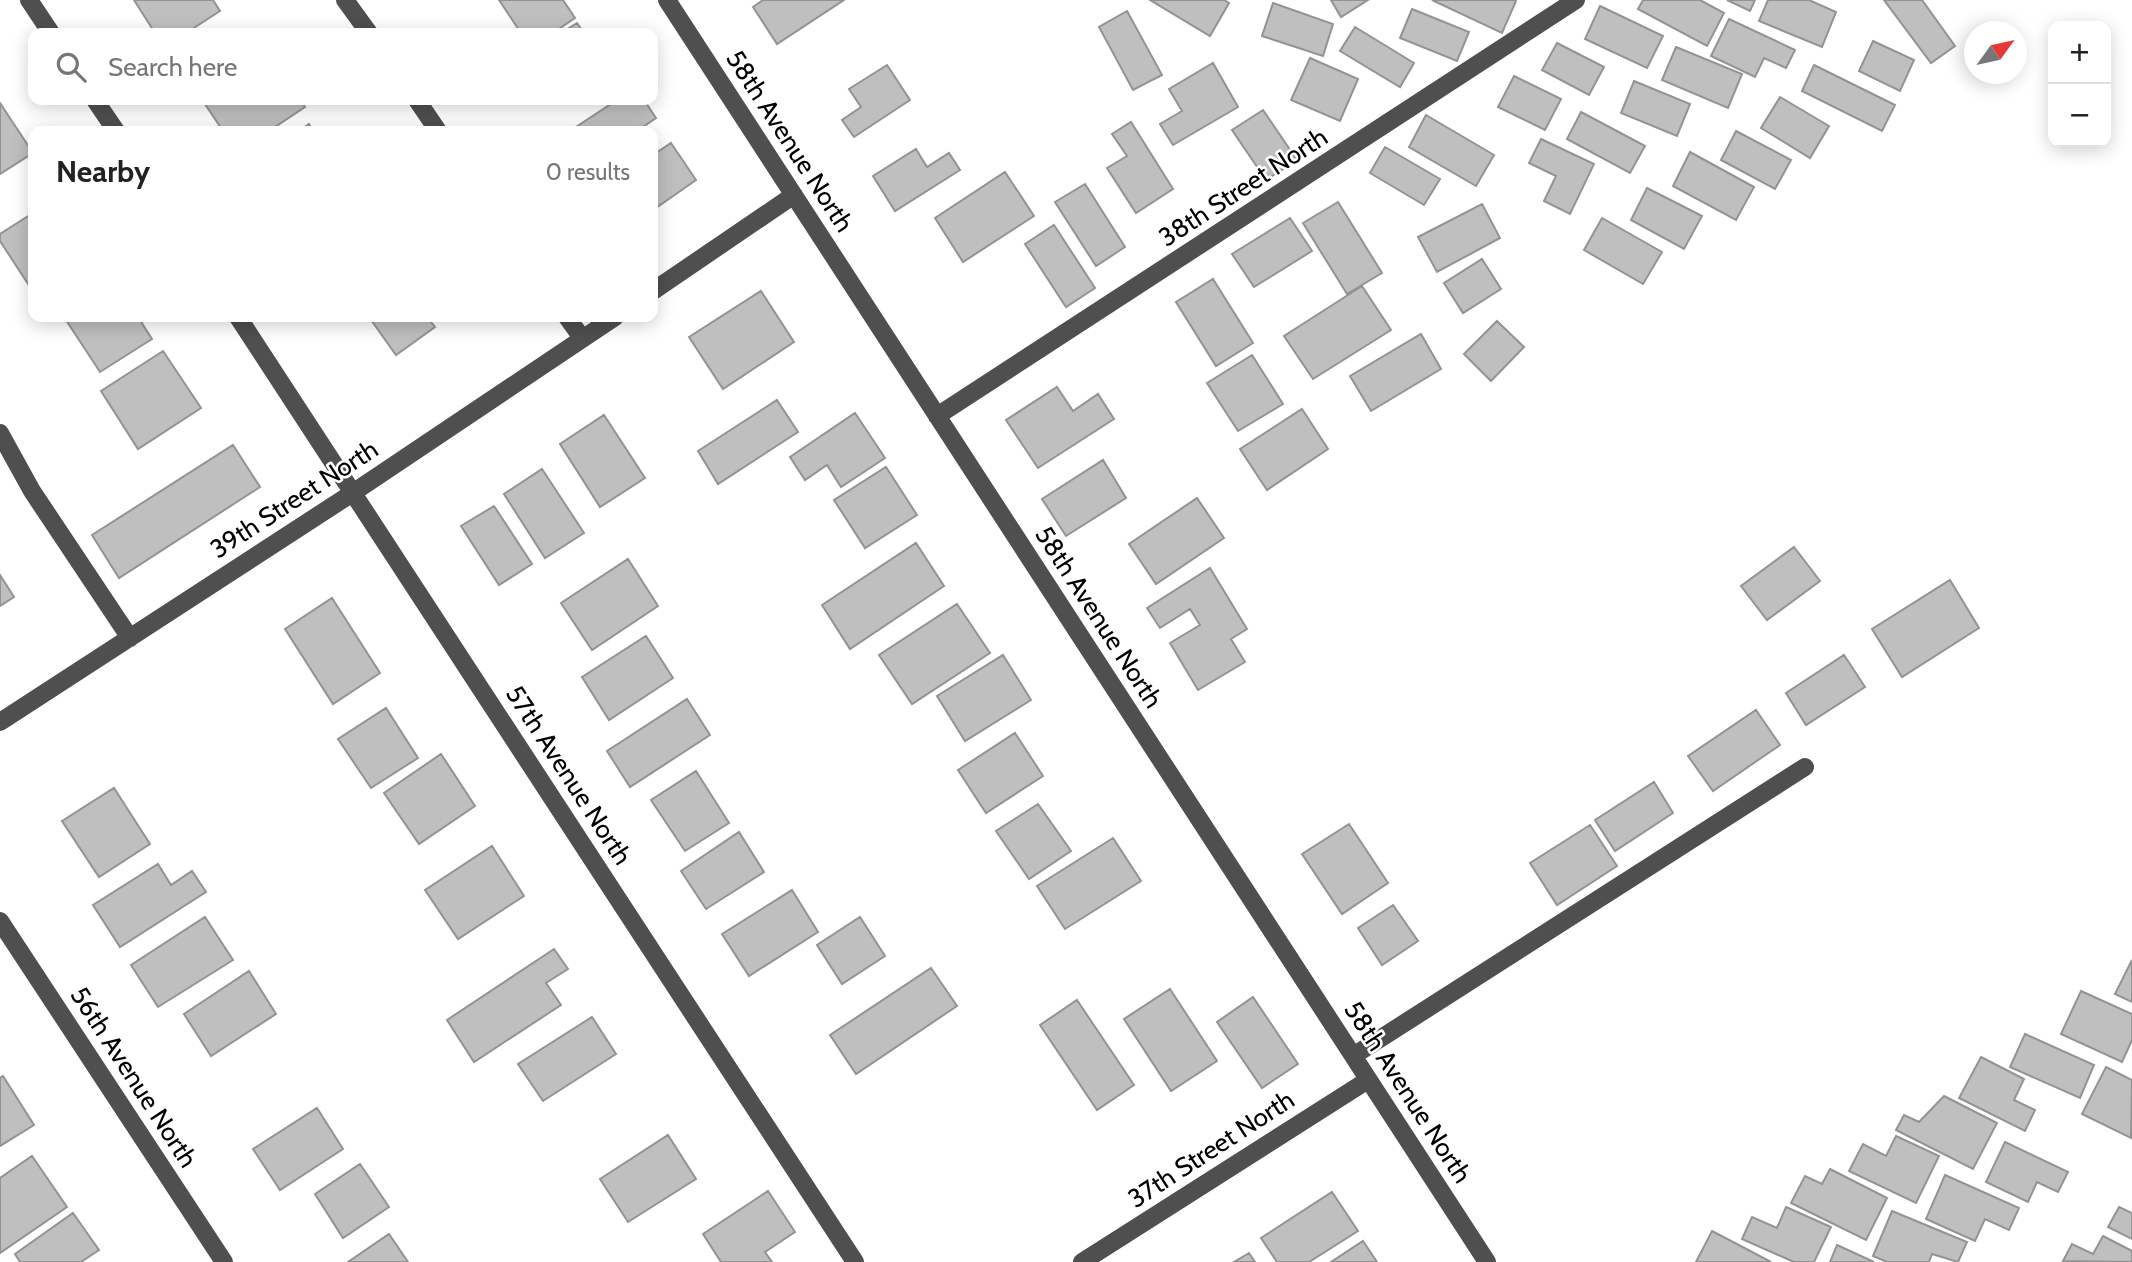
<!DOCTYPE html>
<meta charset="utf-8">
<style>
body{margin:0;font-family:Cabin,sans-serif;background:#f6f6f6;color:#222}
.controls{position:absolute;right:21px;top:21px;display:grid;overflow:hidden;border-radius:14px;box-shadow:0 4px 18px #0003}
.controls button{width:63px;height:63px;display:grid;place-items:center;padding:0;border:0;border-bottom:2px solid #e0e0e0;background:#fff;color:#222;font:35px sans-serif}
.compass{position:absolute;left:1964px;top:21px;width:63px;height:63px;border-radius:50%;background:#fff;box-shadow:0 4px 18px #0003;rotate:57deg}
.list{margin:0;padding:0;list-style:none}
h2{display:flex;justify-content:space-between;align-items:center;height:91px;margin:0;padding:0 28px;font-size:30px}
h2 small{font-size:23px;font-weight:400;color:#767676}
.icon{flex:none;width:38px;height:38px;fill:none;stroke:currentColor;stroke-width:2;stroke-linecap:round;stroke-linejoin:round}
.map{position:relative;flex:none;width:2132px;height:1262px;overflow:hidden}
.search{position:absolute;background:#fff;box-shadow:0 4px 18px #0003;left:28px;top:28px;width:630px;height:77px;display:flex;align-items:center;gap:18px;box-sizing:border-box;padding:0 24px;border-radius:14px;color:#767676;font-size:26px}
.panel{position:absolute;background:#fff;box-shadow:0 4px 18px #0003;left:28px;top:126px;width:630px;height:196px;border-radius:14px}
.map>svg:first-child{display:block}
.building{fill:#bfbfbf;stroke:#939393;stroke-width:2}
.lines{fill:none;stroke-linecap:round;stroke-linejoin:round}
.minor{stroke:#4f4f4f;stroke-width:18}
.labels{text-anchor:middle;dominant-baseline:central;stroke-width:5;stroke-linejoin:round;paint-order:stroke}
.street-label{font-size:26px;fill:#000;stroke:#fff}
</style>
<div class="map">
<svg width="2132" height="1262" viewBox="0 0 2132 1262">
<rect width="100%" height="100%" fill="#fff"/>
<path class="building" d="M134 0H213L220 11 186 33H155Z
M499 0H563L575 18 553 33H521Z
M763 0H844L777 44 753 7Z
M1150 0H1224L1229 3 1210 36Z
M1331 0H1368L1341 17Z
M1432 0H1515L1516 1 1502 33Z
M1643 0H1700L1724 13 1707 46 1638 9Z
M1727 0H1755L1750 11Z
M1768 0H1809L1836 12 1822 47 1759 21Z
M1884 0H1922L1955 46 1931 63Z
M1273 3 1333 24 1323 56 1262 36Z
M1600 6 1663 36 1647 68 1585 39Z
M1412 9 1469 32 1457 61 1400 38Z
M1127 11 1162 75 1133 90 1099 27Z
M1729 19 1795 50 1786 68 1764 58 1755 77 1711 56Z
M577 23 584 33H561Z
M1355 27 1414 63 1400 87 1340 51Z
M1873 41 1914 60 1900 91 1859 71Z
M1557 43 1604 67 1589 95 1542 70Z
M1676 47 1742 74 1728 108 1662 80Z
M1310 58 1358 79 1340 121 1291 100Z
M1213 63 1238 107 1173 145 1160 124 1182 111 1169 89Z
M887 65 910 100 854 137 842 120 861 107 849 89Z
M1814 65 1895 105 1882 131 1802 91Z
M1514 76 1561 99 1545 130 1498 107Z
M1634 81 1690 104 1677 136 1621 113Z
M1780 97 1829 126 1810 158 1761 128Z
M212 100H300L305 107 269 131H223L205 104Z
M617 100H644L656 118 637 131H579L576 127Z
M0 103 33 153 0 174Z
M1263 110 1297 160 1266 180 1232 130Z
M1581 112 1645 146 1630 173 1567 139Z
M1426 115 1494 155 1476 186 1409 147Z
M1131 122 1173 189 1136 213 1107 168 1127 156 1112 134Z
M309 124 313 131H299Z
M1736 131 1791 160 1775 189 1721 160Z
M1541 139 1594 164 1570 214 1544 201 1556 176 1529 163Z
M671 143 696 180 653 210V155Z
M1385 147 1440 179 1424 205 1370 173Z
M916 149 927 167 949 153 960 170 895 211 873 176Z
M1690 152 1754 187 1736 220 1673 186Z
M1005 172 1034 216 963 262 935 218Z
M1085 184 1125 247 1096 266 1055 202Z
M1647 188 1702 216 1684 249 1631 220Z
M1338 202 1382 273 1347 294 1303 223Z
M1482 204 1500 238 1437 272 1418 237Z
M33 213V284L30 287 0 241V234Z
M1290 218 1312 251 1254 287 1232 254Z
M1602 218 1662 252 1643 284 1584 250Z
M1054 225 1095 288 1066 307 1025 244Z
M1482 259 1501 289 1463 313 1444 283Z
M1213 279 1253 343 1216 366 1176 302Z
M1362 286 1391 330 1313 379 1284 336Z
M761 291 794 342 723 389 689 337Z
M64 317H138L152 339 100 372Z
M369 317H427L435 327 396 355Z
M1497 321 1524 347 1491 381 1464 354Z
M1421 334 1441 369 1371 411 1350 376Z
M163 351 201 408 138 449 101 391Z
M1252 355 1283 404 1238 431 1207 383Z
M1057 387 1073 411 1098 394 1114 419 1038 468 1006 420Z
M777 400 798 432 718 484 698 451Z
M1302 409 1328 449 1267 490 1240 449Z
M855 413 885 458 841 487 827 465 805 480 790 457Z
M604 415 645 478 600 507 560 444Z
M233 445 260 487 119 578 92 535Z
M1103 460 1126 498 1066 536 1042 499Z
M886 467 917 515 865 548 834 500Z
M542 469 584 533 545 558 504 494Z
M1197 498 1224 538 1156 584 1129 544Z
M494 506 532 564 499 585 461 526Z
M916 543 944 586 850 649 822 605Z
M1794 547 1820 581 1767 620 1741 586Z
M628 559 658 606 592 650 561 603Z
M1210 568 1247 629 1231 639 1245 662 1198 690 1170 643 1200 625 1190 609 1160 628 1147 608Z
M0 575 14 597 0 606Z
M1950 580 1979 628 1902 677 1872 629Z
M332 598 380 673 333 704 285 629Z
M957 604 990 653 912 704 879 655Z
M646 636 673 678 609 720 582 677Z
M1003 655 1031 700 965 741 937 696Z
M1844 655 1865 687 1806 725 1786 693Z
M687 699 710 735 630 787 607 751Z
M386 708 418 758 371 788 338 739Z
M1756 710 1780 745 1713 791 1688 756Z
M1015 733 1043 776 986 813 958 770Z
M441 754 475 806 419 844 384 793Z
M696 771 729 823 685 851 651 800Z
M1654 782 1673 813 1615 851 1595 820Z
M114 788 150 844 99 877 62 821Z
M1038 804 1071 851 1029 879 996 831Z
M1349 824 1388 883 1342 914 1302 854Z
M1590 825 1617 866 1557 905 1530 863Z
M739 832 764 872 706 909 681 871Z
M1113 838 1141 881 1065 929 1037 886Z
M492 846 524 896 458 939 425 890Z
M158 864 171 885 192 871 206 892 120 947 93 905Z
M792 890 818 932 749 976 722 934Z
M1393 905 1418 941 1382 965 1358 928Z
M205 917 233 960 158 1007 131 965Z
M860 917 885 956 842 984 817 945Z
M554 949 568 969 546 983 561 1005 474 1062 447 1020Z
M2132 960V1002L2115 994Z
M931 968 957 1006 856 1074 830 1035Z
M249 971 276 1014 211 1056 184 1014Z
M1170 989 1217 1061 1171 1091 1124 1019Z
M2081 991 2132 1014V1040L2122 1062 2061 1034Z
M1253 997 1298 1064 1262 1088 1217 1022Z
M1077 1000 1134 1085 1097 1110 1040 1025Z
M592 1017 616 1054 543 1101 518 1064Z
M2025 1034 2094 1065 2080 1098 2010 1067Z
M1981 1057 2024 1079 2014 1100 2035 1110 2025 1131 1959 1098Z
M2106 1067 2132 1080 2131 1138 2082 1114Z
M3 1076 34 1125 0 1146V1078Z
M1944 1096 1997 1123 1973 1169 1896 1130 1904 1115 1919 1122Z
M317 1108 343 1149 280 1190 253 1149Z
M668 1135 696 1179 628 1222 600 1179Z
M1896 1136 1939 1156 1916 1203 1849 1171 1863 1144 1886 1156Z
M2005 1142 2068 1172 2058 1192 2037 1182 2028 1202 1986 1182Z
M32 1156 67 1207 0 1253V1178Z
M360 1164 389 1207 343 1238 315 1194Z
M1830 1169 1887 1198 1866 1240 1791 1203 1805 1176 1822 1184Z
M1945 1175 2019 1208 2009 1230 1985 1219 1975 1241 1926 1219Z
M768 1191 795 1232 765 1252 772 1262H721L703 1234Z
M1332 1192 1358 1231 1309 1262H1277L1261 1238Z
M1786 1207 1831 1227 1814 1262H1794L1742 1239 1752 1217 1777 1228Z
M2119 1207 2132 1213V1239L2108 1227Z
M1892 1211 1967 1242 1958 1262 1932 1254 1929 1262H1887L1873 1256Z
M73 1213 99 1250 81 1262H20L15 1254Z
M1712 1231 1771 1262H1696Z
M389 1234 408 1262H348Z
M2103 1236 2132 1251V1262L2063 1261 2072 1244 2093 1254Z
M1363 1241 1377 1262H1331Z
M1837 1245 1874 1262H1830Z
M1249 1253 1255 1262H1234Z"/>
<g class="lines">
<path class="minor" d="M29 0 51 33
M345 0 369 33
M667 0 1487 1262
M95 100 116 131
M417 100 438 131
M653 291 794 195
M238 317 855 1262
M567 317 582 338
M937 416 1576 0
M0 433 32 491 130 638
M0 722 354 492 615 317
M0 921 224 1262
M1353 1056 1805 767
M1082 1262 1368 1080"/>
</g>
<g class="labels">
<g class="street-label">
<text transform="translate(790 141) rotate(57)">58th Avenue North</text>
<text transform="translate(1243 187) rotate(-33)">38th Street North</text>
<text transform="translate(294 499) rotate(-33)">39th Street North</text>
<text transform="translate(1099 617) rotate(57)">58th Avenue North</text>
<text transform="translate(569 775) rotate(57)">57th Avenue North</text>
<text transform="translate(134 1077) rotate(57)">56th Avenue North</text>
<text transform="translate(1408 1092) rotate(57)">58th Avenue North</text>
<text transform="translate(1211 1149) rotate(-33)">37th Street North</text>
</g>
</g>
</svg>
<div class="controls">
<button>+</button>
<button>−</button>
</div>
<svg class="compass" viewBox="-18 -18 36 36"><path d="M0-13l5 13h-10z" fill="#e53935"/><path d="M0 13l5-13h-10z" fill="#767676"/></svg>
<div class="search"><svg class="icon" aria-label="search" viewBox="0 0 24 24"><circle cx="10" cy="10" r="6"/><path d="M15 15l6 6"/></svg>Search here</div>
<section class="panel">
<h2>Nearby<small>0 results</small></h2>
<ul class="list">
</ul>
</section>
</div>
